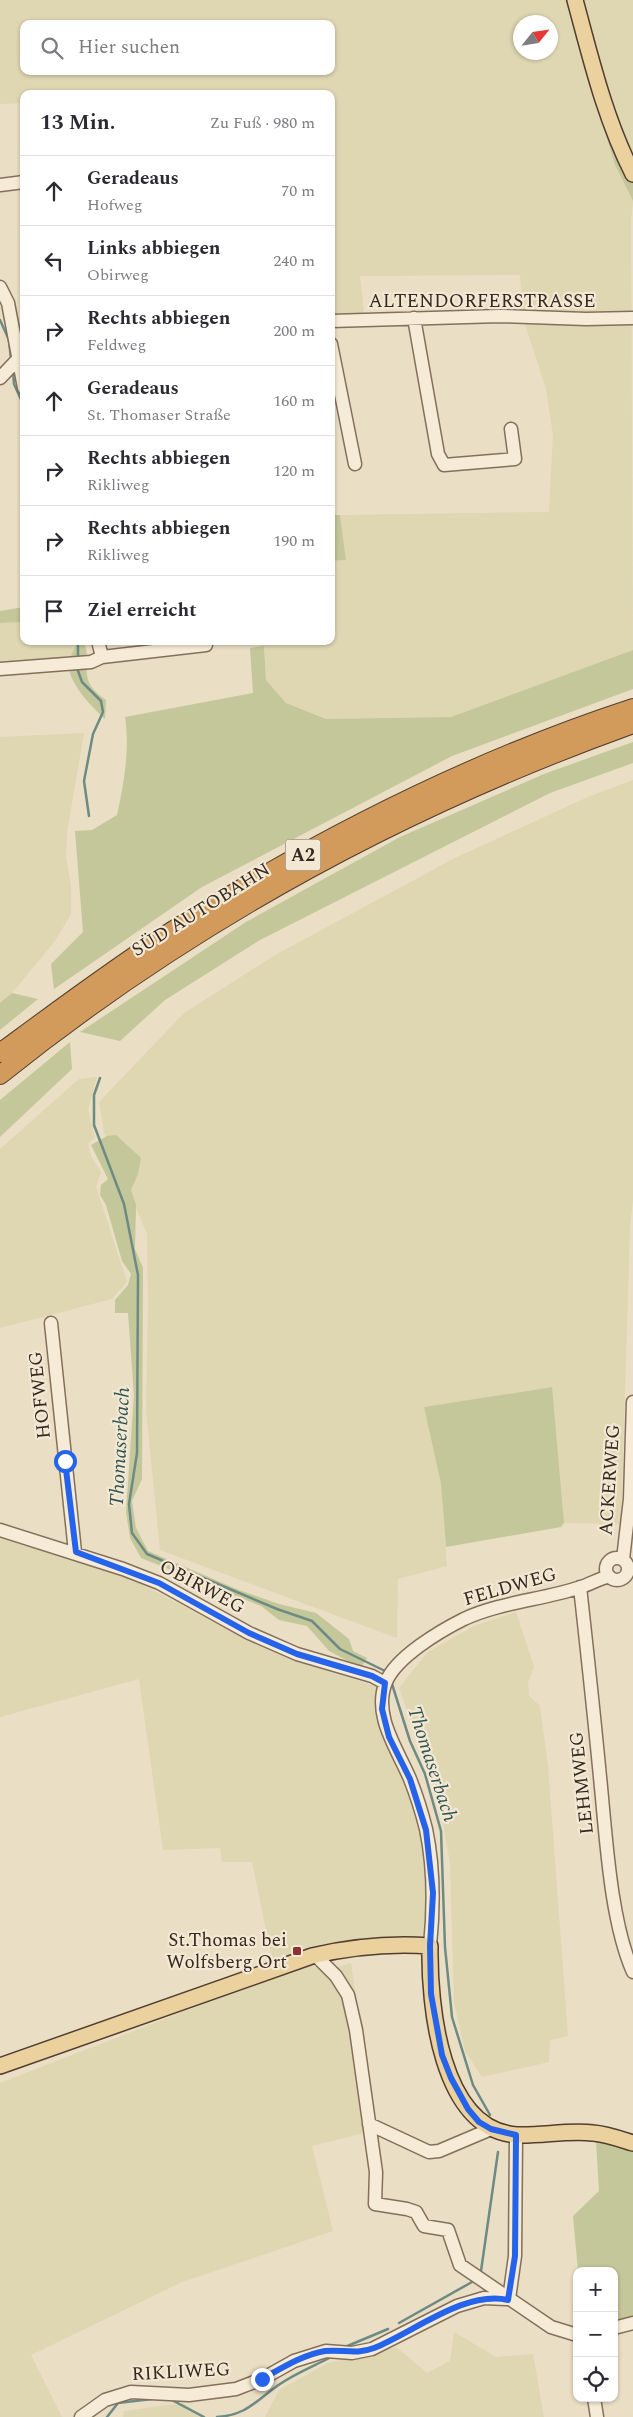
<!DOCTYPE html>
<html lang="de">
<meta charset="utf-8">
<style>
body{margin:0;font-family:Spectral,serif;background:#f7f7f7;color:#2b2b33}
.controls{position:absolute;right:15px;bottom:15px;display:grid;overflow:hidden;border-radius:10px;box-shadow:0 1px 4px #0004}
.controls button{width:45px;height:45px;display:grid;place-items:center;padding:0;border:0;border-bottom:1px solid #e1e1e2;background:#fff;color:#2b2b33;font:25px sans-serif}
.compass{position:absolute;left:513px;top:15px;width:45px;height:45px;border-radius:50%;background:#fff;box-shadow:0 1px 4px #0004;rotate:60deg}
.stop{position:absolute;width:15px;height:15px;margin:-11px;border:4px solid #2563eb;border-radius:50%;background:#fff}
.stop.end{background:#2563eb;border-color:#fff;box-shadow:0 1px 5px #0008}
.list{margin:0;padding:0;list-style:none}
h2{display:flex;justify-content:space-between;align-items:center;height:65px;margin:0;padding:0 20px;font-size:21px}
h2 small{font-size:16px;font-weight:400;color:#7c7c81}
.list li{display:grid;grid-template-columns:32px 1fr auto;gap:15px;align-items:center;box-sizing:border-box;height:70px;padding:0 20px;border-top:1px solid #e1e1e2}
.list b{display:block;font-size:19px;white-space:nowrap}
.list p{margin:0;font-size:16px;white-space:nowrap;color:#7c7c81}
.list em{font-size:16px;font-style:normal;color:#7c7c81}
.icon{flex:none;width:28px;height:28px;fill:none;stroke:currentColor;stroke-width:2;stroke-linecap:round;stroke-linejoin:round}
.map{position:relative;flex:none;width:633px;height:2417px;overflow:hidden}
.search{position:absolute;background:#fff;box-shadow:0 1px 4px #0004;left:20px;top:20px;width:315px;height:55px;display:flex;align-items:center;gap:12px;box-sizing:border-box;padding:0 18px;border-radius:10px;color:#7c7c81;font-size:19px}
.panel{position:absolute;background:#fff;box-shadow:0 1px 4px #0004;left:20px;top:90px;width:315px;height:555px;border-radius:10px}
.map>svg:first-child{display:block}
.farmland{fill:#dfd6b2;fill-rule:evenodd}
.green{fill:#c3c799}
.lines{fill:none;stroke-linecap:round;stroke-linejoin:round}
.stream{stroke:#6d8b83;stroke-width:2.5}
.minor-casing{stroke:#83705c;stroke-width:15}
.major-casing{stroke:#513e30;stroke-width:18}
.highway-casing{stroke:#513e30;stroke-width:20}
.minor{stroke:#f6ebd6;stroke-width:12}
.major{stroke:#ebd19e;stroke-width:15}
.highway{stroke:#d39b5b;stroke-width:18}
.route{stroke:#2563eb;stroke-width:6}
.poi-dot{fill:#8d3134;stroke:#f2e8d3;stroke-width:2}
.labels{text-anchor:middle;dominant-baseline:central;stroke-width:4.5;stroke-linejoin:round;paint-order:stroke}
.shield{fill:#f2e8d3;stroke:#6d6255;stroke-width:1}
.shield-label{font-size:18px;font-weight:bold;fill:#34281f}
.street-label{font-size:19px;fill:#34281f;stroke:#f2e8d3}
.poi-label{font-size:19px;fill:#34281f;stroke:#f2e8d3;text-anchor:end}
.water-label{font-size:20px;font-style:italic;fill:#2f5350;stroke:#f2e8d3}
</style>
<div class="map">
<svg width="633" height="2417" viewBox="0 0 633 2417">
<rect width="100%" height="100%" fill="#eadec4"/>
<path class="farmland" d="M0 0H565L615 165 633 201 631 221 633 650 451 717 326 719 286 703 266 680 264 641H331V561L346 560 340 515 549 512 553 435 546 389 524 321 520 275 360 276 365 323 331 325V94H24V108L21 103 0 104ZM520 22H550V52H520ZM24 24H331V71H24Z
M583 0H633V159L629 158 603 78Z
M24 622V641H75L77 644 69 660 0 666V623Z
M84 733 67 832 66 856 71 886V914L55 941 12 993 0 1003V737Z
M633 780V1200L630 1226 621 1524 564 1523 551 1387 424 1407 441 1484 447 1566 398 1579 397 1638 160 1550 146 1410 148 1307 147 1234 104 1132 99 1102 184 1013 277 954 455 858 590 796Z
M97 1077 88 1109 95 1138 88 1143 91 1156 101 1172 96 1187 127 1282 112 1299 0 1328V1149L79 1079Z
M0 1536 123 1574 222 1627 297 1661 378 1687 422 1830 432 1900 422 1940 273 1964 252 1862H222L220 1848 163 1850 139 1679 0 1717Z
M516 1612 534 1667 528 1682 529 1696 540 1706 548 1766 568 2036 550 2040 549 2062 482 2077 465 2051 454 2003 450 1863 438 1796 399 1688 428 1652 474 1626Z
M351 1963 376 2130 312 2146 333 2231 182 2282 31 2355 62 2417H0V2083L237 1991 312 1966 324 1971Z
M454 2332 496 2357 533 2354 544 2417H265L279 2390 328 2363 396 2347 427 2373 450 2361Z
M183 2403 204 2417H123L124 2411Z"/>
<path class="green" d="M565 0H583L620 137 633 159V201L615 165Z
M331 515H340L346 560 331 561Z
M24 607V622L0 623V611Z
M75 641H84C93 667 75 679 106 700L105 719C93 708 69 684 69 666 69 658 73 651 77 644Z
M264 646 266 680 286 703 326 719 451 717 633 650V689L452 756 202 887 54 989 51 964 83 932 75 831 92 830 117 815C124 783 130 750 125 717L253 693 250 648Z
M633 742V763L550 793 260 940 165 1000 120 1041 80 1032 246 922 400 837 544 774Z
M12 993 38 999 0 1030V1003Z
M70 1042 72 1069 0 1137V1100Z
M116 1135 141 1158 138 1174 131 1190 136 1205 135 1249 143 1268 142 1479 132 1501 136 1528 148 1551 239 1590 279 1604 316 1613 349 1639 353 1651 367 1658 362 1666 350 1662 329 1651 307 1626 279 1620 261 1606 141 1558 130 1538 126 1512 134 1395 128 1313H115V1300L128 1285 131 1274 122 1261 106 1205 100 1195 101 1185 108 1179 91 1145 107 1136Z
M552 1387 564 1523 561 1527 446 1547 441 1484 424 1407Z
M596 2141 633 2150V2316L614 2321V2271H578L573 2216 599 2191Z"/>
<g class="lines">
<path class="stream" d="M0 320 9 340 11 359
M13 372 14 384 24 406
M78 658V641
M77 668 82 682 101 701 103 712 93 734 84 781 89 816
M100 1078 94 1095V1125L124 1204 138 1275 137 1453 129 1504 132 1533 147 1554 277 1609 312 1621 340 1649 385 1671
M392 1684 410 1741 425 1774 441 1831 445 1947 452 2017 473 2085 490 2115
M481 2271 498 2152
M399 2323 472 2282
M345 2347 388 2329
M170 2399 204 2417
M107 2417 118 2403 152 2399
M217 2417C248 2415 256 2400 280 2384 296 2373 314 2366 331 2357"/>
<defs>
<path id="minor" d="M0 185 24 182
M0 287 8 303 24 388
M414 318 438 454 444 465 515 459 511 429
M331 321 500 316 586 319 633 318
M331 344 355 464
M0 378 19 358
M98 641 102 657
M0 669 91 662 102 657 206 645
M51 1323 75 1552
M0 1530 123 1569 159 1583 249 1633 297 1654 372 1676 385 1683
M606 1569a11 11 0 1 1 22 0a11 11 0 1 1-22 0Z
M623 1559 630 1499 633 1402
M580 1587C587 1650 594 1714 600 1777 606 1835 610 1920 633 1972
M430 1946C434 1907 434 1867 426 1829 422 1813 416 1794 410 1779 398 1750 372 1715 386 1682 396 1657 440 1631 464 1619 501 1602 542 1600 581 1587 590 1584 599 1579 609 1576
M315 1955 336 1976 348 1995 356 2030 376 2172 375 2204 407 2209 416 2212 424 2226 448 2230 460 2265 551 2327 577 2335
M369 2124 429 2152 439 2151 491 2129
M509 2299 515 2256 516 2135
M614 2328 633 2323
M594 2398 597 2417
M81 2417 105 2400 131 2392 189 2395 236 2389 262 2379 294 2361 326 2351 352 2353 372 2349 457 2306 484 2298 506 2299"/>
<path id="major" d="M575 0C591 59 605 119 633 174
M0 2066 312 1956C351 1947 389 1943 430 1946 429 2004 440 2130 517 2135 542 2136 568 2130 593 2133 606 2134 620 2139 633 2143"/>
<path id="highway" d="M0 1053C57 1011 113 969 172 931 316 840 471 761 633 708
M0 1075C189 923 405 806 633 724"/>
</defs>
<use href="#minor" class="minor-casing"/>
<use href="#major" class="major-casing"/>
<use href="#highway" class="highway-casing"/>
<use href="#minor" class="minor"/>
<use href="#major" class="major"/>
<use href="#highway" class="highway"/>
</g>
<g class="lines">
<path class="route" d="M65 1461 76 1552 159 1583 249 1633 297 1654 372 1676 385 1683 382 1709 389 1737 410 1779 426 1830 433 1893 430 1946 431 1994 442 2055 451 2078 468 2109 479 2122 491 2129 516 2135 515 2256 508 2300C465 2290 414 2332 374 2348 356 2355 342 2349 325 2351 302 2355 282 2368 262 2379"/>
</g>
<rect class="poi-dot" x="292" y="1946" width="10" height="10" rx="2.5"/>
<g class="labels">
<rect class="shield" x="285.5" y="839.5" width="35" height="31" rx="4"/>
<g class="shield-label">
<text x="303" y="855">A2</text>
</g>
<g class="street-label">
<text x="482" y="301">ALTENDORFERSTRASSE</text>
<text transform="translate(201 910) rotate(-32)">SÜD AUTOBAHN</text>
<text transform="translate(40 1395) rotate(-96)">HOFWEG</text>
<text transform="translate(610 1480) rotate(-86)">ACKERWEG</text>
<text transform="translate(202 1587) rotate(28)">OBIRWEG</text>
<text transform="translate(510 1587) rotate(-16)">FELDWEG</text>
<text transform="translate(582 1783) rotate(-96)">LEHMWEG</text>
<text transform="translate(181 2372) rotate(-3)">RIKLIWEG</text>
</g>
<g class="poi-label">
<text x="287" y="1940">St.Thomas bei<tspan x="287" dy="22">Wolfsberg Ort</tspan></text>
</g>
<g class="water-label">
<text transform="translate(120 1447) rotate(-87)">Thomaserbach</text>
<text transform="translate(432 1764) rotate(72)">Thomaserbach</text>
</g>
</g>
</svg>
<div class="controls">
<button>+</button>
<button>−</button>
<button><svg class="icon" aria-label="locate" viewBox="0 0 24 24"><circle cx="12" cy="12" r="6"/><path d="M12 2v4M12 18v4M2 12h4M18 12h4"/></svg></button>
</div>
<svg class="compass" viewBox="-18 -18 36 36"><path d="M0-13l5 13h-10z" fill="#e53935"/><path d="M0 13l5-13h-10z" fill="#7c7c81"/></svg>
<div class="stop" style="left:65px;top:1461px"></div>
<div class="stop end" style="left:262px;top:2379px"></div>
<div class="search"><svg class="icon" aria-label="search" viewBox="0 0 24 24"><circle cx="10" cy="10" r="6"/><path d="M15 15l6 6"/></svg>Hier suchen</div>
<section class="panel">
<h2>13 Min.<small>Zu Fuß · 980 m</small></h2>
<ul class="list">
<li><svg class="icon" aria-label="ahead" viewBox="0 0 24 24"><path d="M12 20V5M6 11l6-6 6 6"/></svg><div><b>Geradeaus</b><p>Hofweg</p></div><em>70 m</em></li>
<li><svg class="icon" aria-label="left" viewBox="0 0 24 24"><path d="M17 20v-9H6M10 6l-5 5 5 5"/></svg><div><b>Links abbiegen</b><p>Obirweg</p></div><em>240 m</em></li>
<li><svg class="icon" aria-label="right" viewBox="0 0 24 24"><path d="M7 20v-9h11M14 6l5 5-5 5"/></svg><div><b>Rechts abbiegen</b><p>Feldweg</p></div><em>200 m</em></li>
<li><svg class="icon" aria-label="ahead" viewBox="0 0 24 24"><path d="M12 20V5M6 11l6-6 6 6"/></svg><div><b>Geradeaus</b><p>St. Thomaser Straße</p></div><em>160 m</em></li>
<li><svg class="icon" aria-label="right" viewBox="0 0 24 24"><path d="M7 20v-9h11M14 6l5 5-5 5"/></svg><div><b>Rechts abbiegen</b><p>Rikliweg</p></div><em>120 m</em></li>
<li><svg class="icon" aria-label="right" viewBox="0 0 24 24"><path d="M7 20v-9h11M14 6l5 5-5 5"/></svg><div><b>Rechts abbiegen</b><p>Rikliweg</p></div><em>190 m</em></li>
<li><svg class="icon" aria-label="arrive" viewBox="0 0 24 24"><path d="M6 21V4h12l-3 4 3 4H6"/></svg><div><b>Ziel erreicht</b></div></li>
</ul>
</section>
</div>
